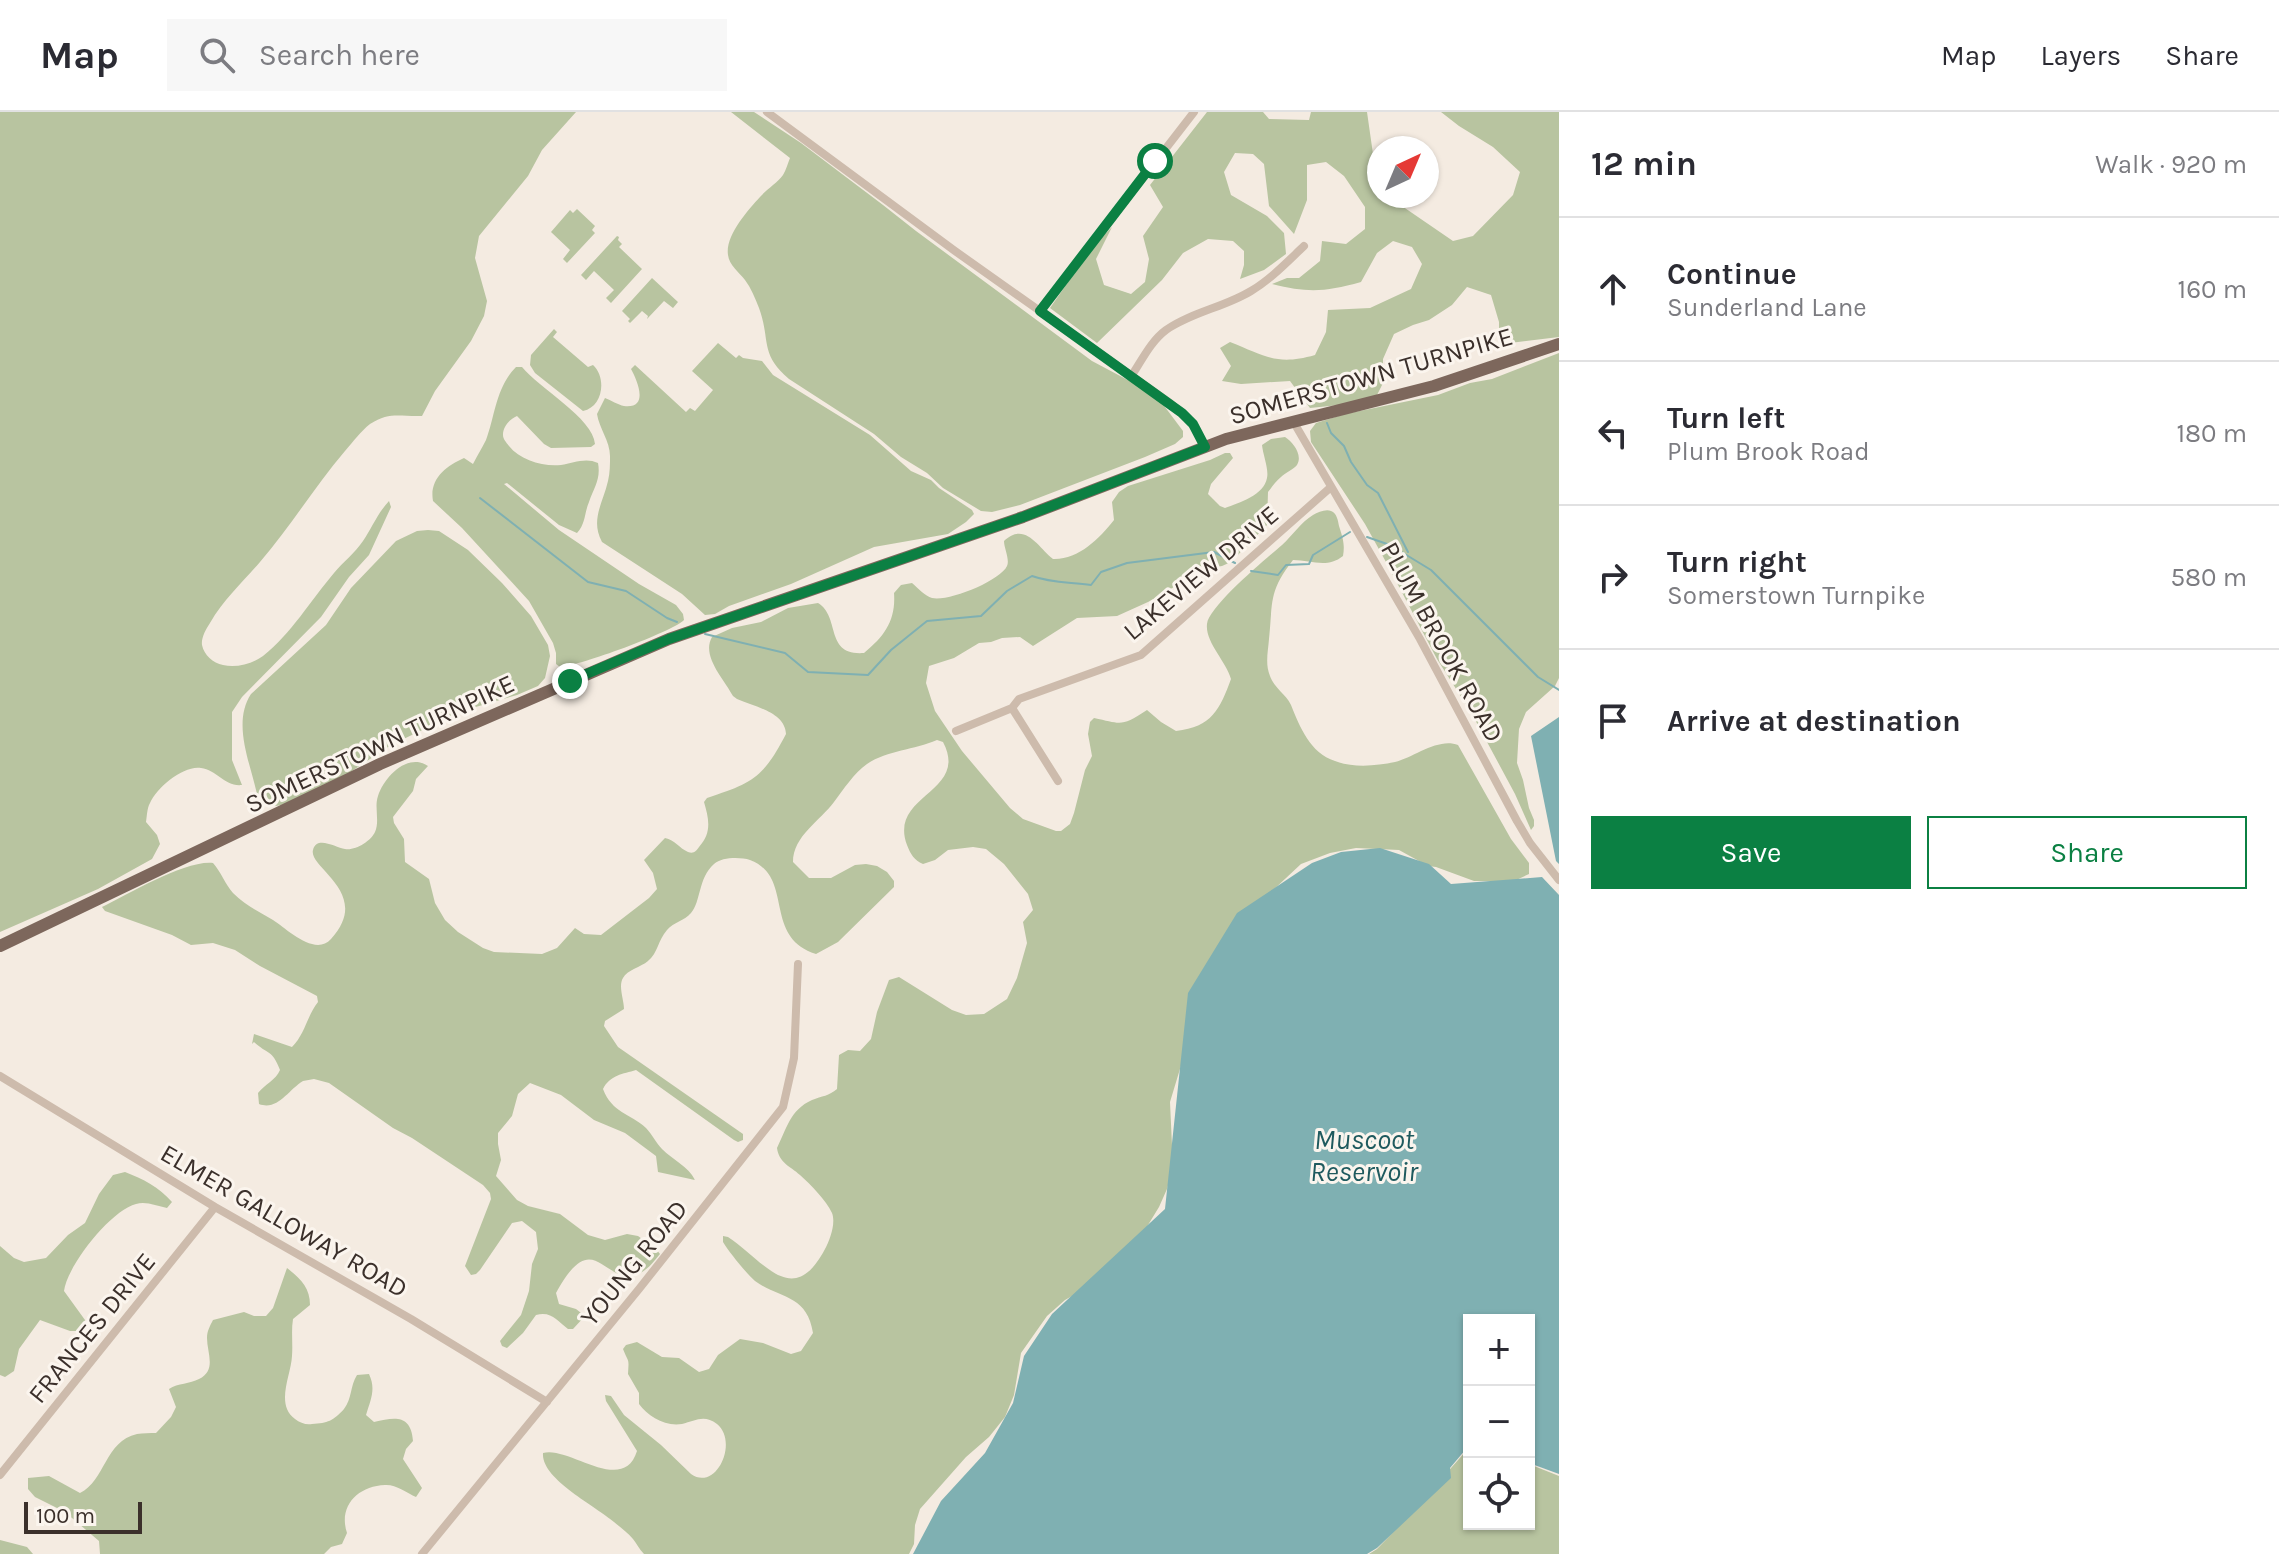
<!DOCTYPE html>
<meta charset="utf-8">
<style>
body{margin:0;font-family:Karla,sans-serif;background:#f7f7f7;color:#2b2b33}
.controls{position:absolute;right:24px;bottom:24px;display:grid;overflow:hidden;border-radius:0px;box-shadow:0 2px 6px #0004}
.controls button{width:72px;height:72px;display:grid;place-items:center;padding:0;border:0;border-bottom:2px solid #e1e1e2;background:#fff;color:#2b2b33;font:40px sans-serif}
.compass{position:absolute;left:1367px;top:24px;width:72px;height:72px;border-radius:50%;background:#fff;box-shadow:0 2px 6px #0004;rotate:44deg}
.scale{position:absolute;left:24px;bottom:20px;width:118px;box-sizing:border-box;padding-left:8px;border:4px solid #3b302b;border-top:0;font-size:22px;line-height:28px;white-space:nowrap;color:#3b302b;-webkit-text-stroke:6px #fbf5ee;paint-order:stroke}
.stop{position:absolute;width:24px;height:24px;margin:-18px;border:6px solid #0b8043;border-radius:50%;background:#fff}
.stop.end{background:#0b8043;border-color:#fff;box-shadow:0 2px 8px #0008}
.list{margin:0;padding:0;list-style:none}
h2{display:flex;justify-content:space-between;align-items:center;height:104px;margin:0;padding:0 32px;font-size:34px}
h2 small{font-size:26px;font-weight:400;color:#7c7c81}
.list li{display:grid;grid-template-columns:52px 1fr auto;gap:24px;align-items:center;box-sizing:border-box;height:144px;padding:0 32px;border-top:2px solid #e1e1e2}
.list b{display:block;font-size:30px;white-space:nowrap}
.list p{margin:0;font-size:26px;white-space:nowrap;color:#7c7c81}
.list em{font-size:26px;font-style:normal;color:#7c7c81}
.actions{display:flex;gap:16px;padding:24px 32px}
.actions a{flex:1;padding:18px 0;border:2px solid #0b8043;border-radius:0px;text-align:center;font-size:28px;color:#0b8043}
.actions .main{background:#0b8043;color:#fff}
.icon{flex:none;width:44px;height:44px;fill:none;stroke:currentColor;stroke-width:2;stroke-linecap:round;stroke-linejoin:round}
.map{position:relative;flex:none;width:1559px;height:1442px;overflow:hidden}
header{display:flex;align-items:center;gap:48px;box-sizing:border-box;height:112px;padding:0 40px;background:#fff;border-bottom:2px solid #e1e1e2}
header strong{font-size:38px}
nav{display:flex;gap:44px;margin-inline-start:auto;font-size:28px}
.search{width:560px;height:72px;background:#f7f7f7;display:flex;align-items:center;gap:20px;box-sizing:border-box;padding:0 28px;border-radius:0px;color:#7c7c81;font-size:30px}
main{display:flex}
aside{flex:1;background:#fff}
.map>svg:first-child{display:block}
.green{fill:#b8c4a0}
.water{fill:#7fb0b2}
.lines{fill:none;stroke-linecap:round;stroke-linejoin:round}
.stream{stroke:#7fb0b2;stroke-width:2}
.minor{stroke:#cdbbac;stroke-width:8}
.primary{stroke:#7d675c;stroke-width:12}
.route{stroke:#0b8043;stroke-width:10}
.labels{text-anchor:middle;dominant-baseline:central;stroke-width:6;stroke-linejoin:round;paint-order:stroke}
.street-label{font-size:26px;fill:#3b302b;stroke:#fbf5ee}
.water-label{font-size:28px;font-style:italic;fill:#1f5a5e;stroke:#fbf5ee}
</style>
<header>
<strong>Map</strong>
<div class="search"><svg class="icon" aria-label="search" viewBox="0 0 24 24"><circle cx="10" cy="10" r="6"/><path d="M15 15l6 6"/></svg>Search here</div>
<nav><a>Map</a><a>Layers</a><a>Share</a></nav>
</header>
<main>
<div class="map">
<svg width="1559" height="1442" viewBox="0 0 1559 1442">
<rect width="100%" height="100%" fill="#f4ebe1"/>
<path class="green" d="M0 0H576L542 38 528 64 479 124 475 146 487 189 484 204 471 229 435 279 422 304C401 305 390 299 370 312 361 319 353 330 345 339 315 374 291 414 260 450 243 470 224 487 210 511 206 517 201 526 202 533 204 543 213 551 223 553 236 556 252 552 263 544 291 522 311 488 334 461 343 450 355 441 363 429 372 416 377 402 389 389L391 395 369 443 349 465 321 505 242 585 232 600V648L242 673C225 675 217 658 201 656 184 653 157 675 150 691 147 696 147 704 146 710L157 723 160 732 152 747 98 777 0 820Z
M731 0H754L801 31 883 93 916 119 1092 249 1139 274 1159 287 1183 319V325L1175 332 1145 345 1020 393 992 400 981 399 943 376 927 361 901 345 874 322 789 267C759 241 771 229 759 196 755 186 751 176 745 168 739 160 729 153 728 143 725 124 748 98 760 85 767 77 777 71 783 63 786 58 788 51 790 46Z
M1207 0H1263L1269 7 1309 8 1311 0H1367L1374 49 1379 58V84H1394L1399 92 1453 129 1473 124 1513 83 1520 60 1493 35 1459 14 1441 0H1559V225L1510 231 1499 224V210L1491 183 1467 175 1452 193 1429 208 1413 213 1394 222 1383 247V271L1377 283 1349 292 1310 296 1290 269 1241 272 1222 269 1231 254 1220 236 1230 230C1265 244 1277 254 1315 243L1326 220 1328 198 1370 196 1411 177 1422 152 1412 135 1393 129 1377 141 1361 170C1325 180 1308 181 1272 172L1287 166H1299L1320 149 1322 129 1346 132 1365 117V95L1344 64 1326 50 1307 53V88L1294 122 1269 94 1264 52 1253 42 1235 41 1224 60 1231 83 1267 104 1284 121 1286 142 1264 158 1240 167 1244 153V139L1233 129 1208 127 1183 141 1162 168 1097 231 1050 196 1094 133 1112 115 1096 147 1104 173 1131 182 1145 170 1149 147 1143 124 1163 95 1150 73Z
M577 97 595 114 592 118 595 121 567 151 563 147 570 138 551 120 570 98 573 101Z
M617 124 619 125 618 128 622 132 619 135 642 157 611 191 606 186 614 178 594 159 586 168 581 163Z
M652 166 678 190 673 196 664 189 647 207 648 204 642 199 630 211 628 209 630 207 622 199Z
M554 217 557 220 553 225 588 255 593 253C607 266 603 295 583 299L535 261 530 253 531 243Z
M718 231 736 246 739 243 743 246 762 249 773 263 870 323 911 359 931 368 939 376 972 398 974 402 966 410 948 422 874 435 791 472 729 494 715 502 705 503 682 482 602 430C590 408 603 391 608 369 610 361 610 352 610 344 610 329 599 316 597 302L605 286C611 288 618 293 624 294 650 297 637 268 631 257L635 253 686 300 690 296 695 299 713 278 692 259Z
M1559 241V566L1555 574 1526 600 1519 617 1517 651 1523 668 1529 696 1534 708V714L1531 718 1515 682 1472 602 1437 547 1386 450 1365 412 1311 330 1310 319 1316 311 1345 302 1438 283 1470 271 1492 267Z
M516 255H522C539 276 593 306 595 332L591 335 551 336 544 332 517 304C510 307 503 314 503 323 503 327 506 330 509 334 520 348 543 355 561 353 573 351 586 345 598 351 601 367 594 375 589 390 584 402 586 411 577 421L559 413 507 371 504 372 559 418 639 472 676 493 683 502 684 508C672 520 579 554 560 555L556 552V541L553 531 529 489 462 416 433 389C429 367 446 354 464 346L473 352C477 344 482 336 486 328 495 304 496 275 516 255Z
M1285 325C1293 330 1303 343 1297 353 1294 357 1285 361 1281 365 1276 369 1272 375 1268 380L1267 413 1231 450 1222 454 1205 457 1148 490 1117 504 1077 506 1033 534 1020 525 1002 526 991 530 979 531 954 546 929 554 926 571 935 599 962 639 1010 696 1023 707 1056 719H1061L1070 712 1074 701 1085 658 1092 644 1088 622 1090 610 1094 606C1122 612 1121 615 1147 598L1161 610 1176 619C1212 615 1220 597 1231 567 1226 549 1205 530 1207 512 1209 494 1267 446 1282 433 1293 423 1301 410 1313 403 1318 400 1326 397 1331 399 1337 401 1338 409 1339 414 1343 426 1345 433 1343 444 1327 457 1311 448 1293 448 1268 480 1273 490 1269 527 1268 540 1265 552 1270 564 1274 576 1286 582 1291 593 1300 615 1310 641 1335 649 1353 656 1376 654 1395 650 1414 645 1439 625 1458 633L1511 727 1529 751V762L1514 769H1474L1436 755 1428 754 1399 738 1356 736 1330 741 1301 752 1268 783 1186 937 1170 990 1173 1055 1167 1077 1159 1095 1137 1131 1081 1179 1065 1188 1047 1204 1021 1241 1014 1283 1005 1305 989 1325 966 1345 920 1397 915 1413 914 1432 909 1442H644C639 1437 637 1432 633 1427 628 1421 620 1415 614 1410 596 1394 541 1367 543 1341 568 1333 623 1384 637 1339L606 1289 605 1283 611 1284 624 1303 661 1333 691 1362C716 1380 739 1330 717 1312 704 1302 695 1309 682 1312 665 1315 648 1304 639 1292V1281L628 1262C629 1245 629 1252 623 1237L626 1233 637 1230 662 1245 679 1246 699 1260 709 1257 718 1243 740 1227 763 1231 791 1242 801 1239 813 1221C807 1182 779 1187 755 1169 746 1161 729 1140 723 1130V1124L728 1125C764 1149 793 1198 825 1137 830 1128 836 1111 832 1101 826 1088 811 1073 800 1063 790 1054 779 1051 777 1036 787 1016 790 998 812 988 822 984 829 984 837 977L839 943 848 938 860 939 871 927 877 900 889 868 899 865 952 898 966 903 984 902 1007 887 1017 866 1027 831 1023 810 1033 798 1028 782 1004 752 986 737 973 735 948 738 935 748 923 752C914 748 911 743 907 733 888 682 970 681 943 630L937 628C914 638 888 638 867 652 854 661 843 678 834 690 820 709 793 724 793 750L809 766H831L855 753 866 752 877 754 887 760 894 769V775L838 830 816 842C762 825 795 765 750 748 740 745 722 745 714 752 698 766 701 790 691 801 684 809 674 810 667 818 658 828 658 841 648 849 641 855 627 858 623 866 618 874 624 888 624 897L605 909 604 914 618 935 743 1022V1028L738 1030 734 1028 636 958C623 962 610 963 603 977 612 1001 630 1001 646 1016 652 1022 656 1031 662 1037 673 1048 688 1054 695 1068L658 1060 656 1044 625 1021 594 1008 561 983 530 971 518 982 512 1004 498 1021V1032L501 1048 496 1064 517 1088 528 1094 560 1102 588 1123 605 1128 627 1122 638 1124 656 1137 660 1142C655 1148 649 1156 642 1160 603 1180 596 1108 556 1181L559 1192 576 1197 585 1204 573 1217H568C557 1209 552 1199 536 1203L523 1221 507 1236 502 1234 500 1229 521 1203 529 1179 532 1152 538 1137 536 1120 522 1109 512 1111 480 1158 476 1162 471 1163 465 1154 491 1087 490 1081 483 1073 412 1026 393 1016 329 971 314 967 303 969C288 978 278 999 259 992L258 981C264 973 276 968 280 958 272 937 268 943 254 930L252 932 254 922 292 935C305 922 307 904 318 890L317 884 260 854 235 838 213 831 191 833 172 823 105 799 102 795C129 782 185 748 213 751 221 760 225 772 233 781 245 793 259 800 273 808 287 817 315 845 331 827 373 781 308 756 313 738 317 723 336 736 345 737 355 739 371 729 375 720 380 709 374 695 378 684 384 665 408 640 428 654L416 667 413 679 393 705 394 711 404 727 405 750 429 767 435 791 445 808 458 820 483 836 494 840 542 842 557 836 575 816 584 822 601 823 649 786 657 777 653 761 644 748 665 726C675 728 679 736 688 740 694 742 696 739 699 735 712 721 709 707 704 690L707 686C753 671 763 666 786 622 785 600 755 595 737 587L733 584C724 567 701 544 712 525L732 516 761 510 788 496 818 491C841 505 824 544 864 541 885 524 896 508 894 481L901 473 912 471C918 476 925 484 932 486 948 490 1000 469 1007 454 1010 448 1004 436 1004 429 1025 409 1038 435 1053 447 1078 448 1099 427 1114 408L1112 390 1119 380 1128 374 1210 348 1225 341H1230L1233 346 1211 372 1208 382 1220 394 1225 396C1239 391 1264 383 1267 366 1269 357 1263 343 1262 333L1271 327Z
M428 418 439 419 468 438 502 471 531 504 548 533 550 544 545 566 538 574 517 583 462 599 391 633 337 669 286 692 276 694 266 690 257 682C250 650 232 611 251 582L326 513 351 476 396 429 417 419Z
M125 1060C143 1067 159 1075 172 1090L167 1096C157 1094 146 1089 136 1092 111 1098 67 1154 64 1179L85 1208 81 1219H70L40 1208 19 1237 14 1259 5 1265 0 1263V1134L14 1146 24 1150 46 1146 68 1123 85 1111 99 1082 113 1063Z
M287 1156C301 1167 310 1176 310 1193L293 1207C291 1219 293 1231 292 1244 291 1264 275 1292 295 1307 300 1311 306 1313 312 1312 328 1311 333 1309 344 1297 352 1287 350 1274 357 1263L369 1262C376 1277 371 1287 366 1303L374 1310C395 1305 411 1302 413 1329L406 1337 403 1347 422 1376 416 1385C407 1381 395 1372 385 1373 358 1374 338 1394 347 1421L342 1432 331 1435 324 1442H100L99 1429 65 1400 35 1385 28 1377V1366L49 1364 80 1381C105 1369 105 1329 137 1322 143 1321 150 1321 156 1321L171 1305 176 1295 169 1277C178 1271 190 1272 199 1267 217 1258 207 1241 207 1226 207 1219 210 1214 213 1208L244 1200 254 1204H266L273 1196Z
M1466 1339H1469V1412H1529V1352L1559 1364V1442H1369L1377 1437 1406 1407Z
M0 1428 27 1435 33 1442H0Z"/>
<path class="water" d="M1559 605V752L1556 749 1531 624Z
M1380 736 1429 752 1451 772 1542 765 1559 783V1362L1529 1351V1208H1469V1337H1466L1450 1356 1451 1366 1377 1436 1367 1442H913L941 1389 985 1341 1013 1291 1024 1244 1052 1202 1165 1097 1188 881 1237 801 1312 751 1341 740Z"/>
<g class="lines">
<path class="stream" d="M1327 311 1331 321 1344 334 1351 350 1367 373 1378 381 1408 440
M480 386 588 470 626 479 667 506 677 510
M1367 425 1390 433 1431 458 1538 565 1559 578
M1251 459 1278 463 1286 453 1309 452 1313 443 1350 420
M705 522 785 541 808 560 868 563 891 538 927 509 981 504 1007 479 1032 464C1051 471 1070 470 1091 473L1101 460 1127 451 1214 440 1235 451"/>
<path class="minor" d="M767 0 955 139 1170 291 1193 312 1205 335
M1040 199 1194 0
M1132 263C1142 248 1151 229 1166 218 1192 200 1225 195 1251 179 1271 167 1287 150 1304 134
M1293 309 1420 527 1517 709 1530 731 1559 768
M1012 596 1058 669
M956 619 1012 596 1019 587 1141 543 1331 375
M0 964 215 1095 411 1207 547 1290
M0 1363 215 1095
M422 1442 639 1177 783 995 794 946 798 852"/>
<path class="primary" d="M0 834 380 652 669 527 1023 405 1226 327 1434 274 1559 232"/>
</g>
<g class="lines">
<path class="route" d="M570 569 669 527 1023 405 1205 335 1193 312 1182 301 1040 199 1155 49"/>
</g>
<g class="labels">
<g class="street-label">
<text transform="translate(1371 264) rotate(-16)">SOMERSTOWN TURNPIKE</text>
<text transform="translate(1201 461) rotate(-40)">LAKEVIEW DRIVE</text>
<text transform="translate(1442 530) rotate(61)">PLUM BROOK ROAD</text>
<text transform="translate(380 632) rotate(-25)">SOMERSTOWN TURNPIKE</text>
<text transform="translate(284 1109) rotate(30)">ELMER GALLOWAY ROAD</text>
<text transform="translate(634 1151) rotate(-51)">YOUNG ROAD</text>
<text transform="translate(92 1216) rotate(-51)">FRANCES DRIVE</text>
</g>
<g class="water-label">
<text x="1364" y="1027">Muscoot<tspan x="1364" dy="32">Reservoir</tspan></text>
</g>
</g>
</svg>
<div class="controls">
<button>+</button>
<button>−</button>
<button><svg class="icon" aria-label="locate" viewBox="0 0 24 24"><circle cx="12" cy="12" r="6"/><path d="M12 2v4M12 18v4M2 12h4M18 12h4"/></svg></button>
</div>
<svg class="compass" viewBox="-18 -18 36 36"><path d="M0-13l5 13h-10z" fill="#e53935"/><path d="M0 13l5-13h-10z" fill="#7c7c81"/></svg>
<div class="scale">100 m</div>
<div class="stop" style="left:1155px;top:49px"></div>
<div class="stop end" style="left:570px;top:569px"></div>
</div>
<aside>
<h2>12 min<small>Walk · 920 m</small></h2>
<ul class="list">
<li><svg class="icon" aria-label="ahead" viewBox="0 0 24 24"><path d="M12 20V5M6 11l6-6 6 6"/></svg><div><b>Continue</b><p>Sunderland Lane</p></div><em>160 m</em></li>
<li><svg class="icon" aria-label="left" viewBox="0 0 24 24"><path d="M17 20v-9H6M10 6l-5 5 5 5"/></svg><div><b>Turn left</b><p>Plum Brook Road</p></div><em>180 m</em></li>
<li><svg class="icon" aria-label="right" viewBox="0 0 24 24"><path d="M7 20v-9h11M14 6l5 5-5 5"/></svg><div><b>Turn right</b><p>Somerstown Turnpike</p></div><em>580 m</em></li>
<li><svg class="icon" aria-label="arrive" viewBox="0 0 24 24"><path d="M6 21V4h12l-3 4 3 4H6"/></svg><div><b>Arrive at destination</b></div></li>
</ul>
<div class="actions"><a class="main">Save</a><a>Share</a></div>
</aside>
</main>
